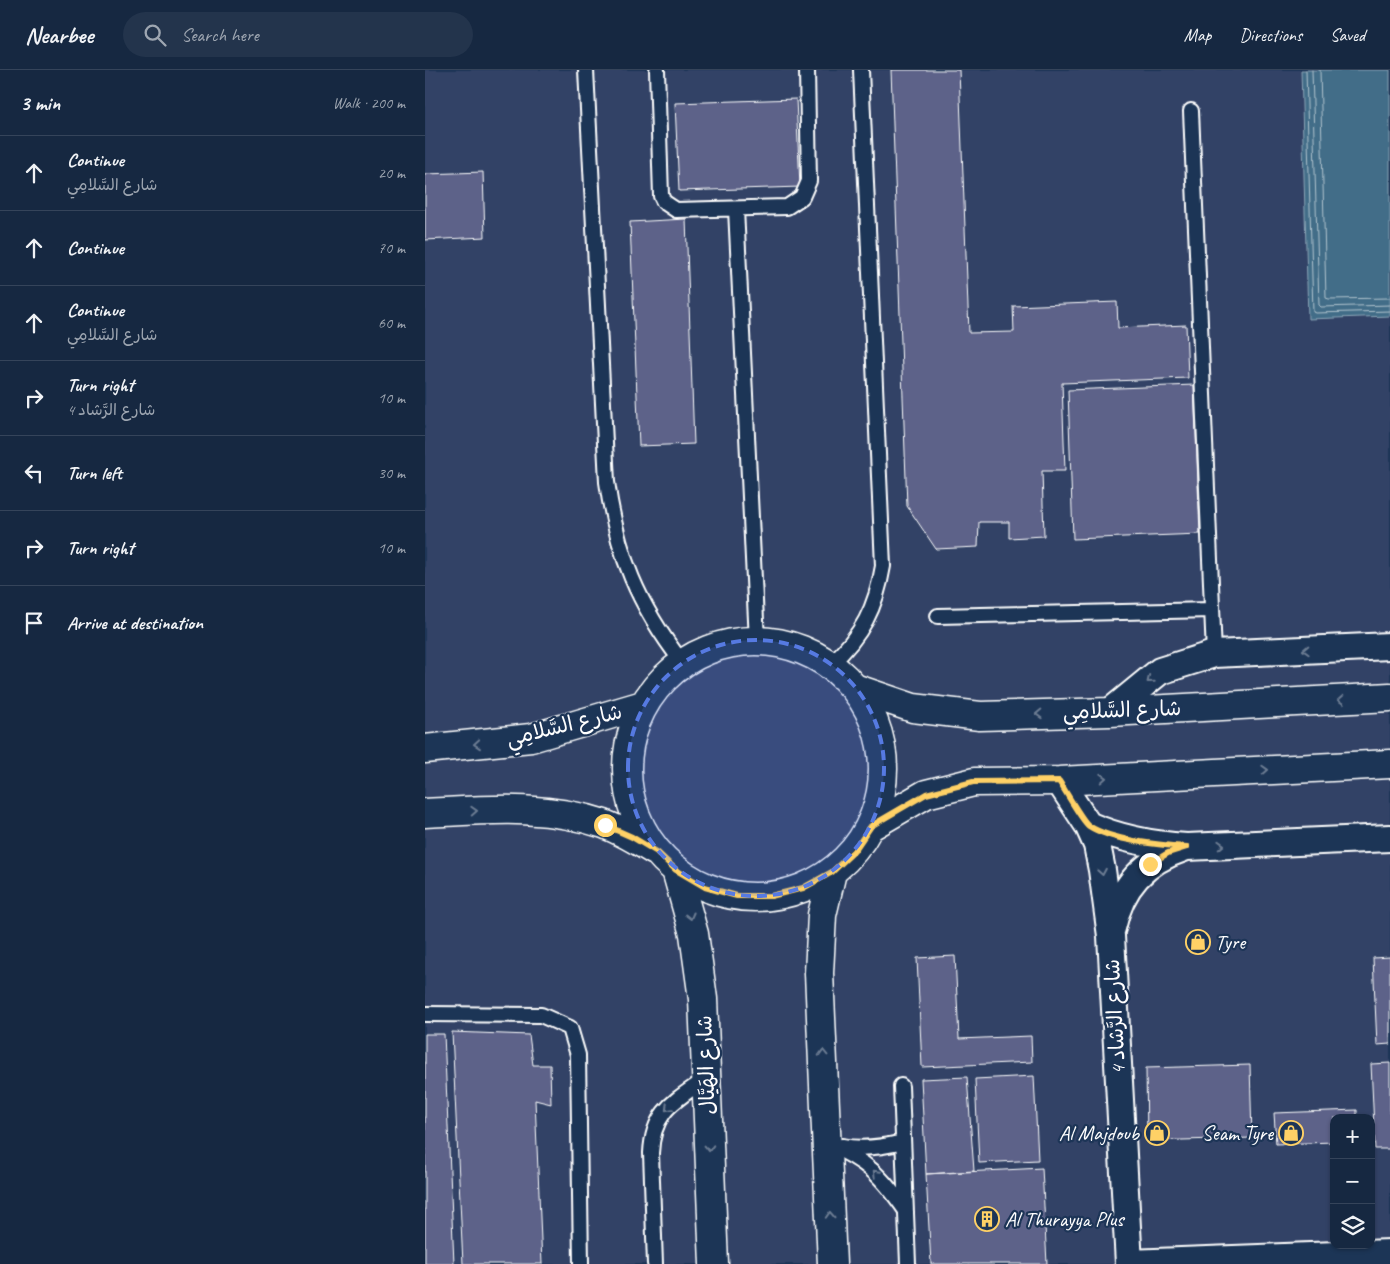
<!DOCTYPE html>
<meta charset="utf-8">
<style>
body{margin:0;font-family:Caveat,"Playpen Sans Arabic",sans-serif;background:#23344c;color:#f1f3f6}
.controls{position:absolute;right:15px;bottom:15px;display:grid;overflow:hidden;border-radius:10px;box-shadow:0 1px 4px #0004}
.controls button{width:45px;height:45px;display:grid;place-items:center;padding:0;border:0;border-bottom:1px solid #35445a;background:#162841;color:#f1f3f6;font:25px sans-serif}
.stop{position:absolute;width:15px;height:15px;margin:-11px;border:4px solid #ffd166;border-radius:50%;background:#fff}
.stop.end{background:#ffd166;border-color:#fff;box-shadow:0 1px 5px #0008}
.list{margin:0;padding:0;list-style:none}
h2{display:flex;justify-content:space-between;align-items:center;height:65px;margin:0;padding:0 20px;font-size:21px}
h2 small{font-size:16px;font-weight:400;color:#9ea6b1}
.list li{display:grid;grid-template-columns:32px 1fr auto;gap:15px;align-items:center;box-sizing:border-box;height:75px;padding:0 20px;border-top:1px solid #35445a}
.list b{display:block;font-size:19px;white-space:nowrap}
.list p{margin:0;font-size:16px;white-space:nowrap;color:#9ea6b1}
.list em{font-size:16px;font-style:normal;color:#9ea6b1}
.icon{flex:none;width:28px;height:28px;fill:none;stroke:currentColor;stroke-width:2;stroke-linecap:round;stroke-linejoin:round}
.map{position:relative;flex:none;width:965px;height:1194px;overflow:hidden}
header{display:flex;align-items:center;gap:30px;box-sizing:border-box;height:70px;padding:0 25px;background:#162841;border-bottom:1px solid #35445a}
header strong{font-size:24px}
nav{display:flex;gap:28px;margin-inline-start:auto;font-size:18px}
.search{width:350px;height:45px;background:#23344c;display:flex;align-items:center;gap:12px;box-sizing:border-box;padding:0 18px;border-radius:28px;color:#9ea6b1;font-size:19px}
main{display:flex}
aside{flex:1;background:#162841}
.map>svg:first-child{display:block}
.built{fill:#304266;fill-rule:evenodd}
.water{fill:#426d88;stroke:#8ea7b8}
.lines{fill:none;stroke-linecap:round;stroke-linejoin:round}
.shore{stroke:#b3c5cf;stroke-width:1}
.building{fill:#5d6289;stroke:#fff}
.lane-casing{stroke:#fff;stroke-width:18}
.street-casing{stroke:#fff;stroke-width:30}
.secondary-casing{stroke:#fff;stroke-width:31}
.lane{stroke:#1d3557;stroke-width:14}
.street{stroke:#1d3557;stroke-width:26}
.secondary{stroke:#1d3557;stroke-width:28}
.oneway{stroke:#6c7c92}
.route{stroke:#ffd166;stroke-width:6}
.marked{fill:#567ae2;fill-opacity:0.2;stroke:#567ae2;stroke-width:4;stroke-dasharray:10 6;stroke-linejoin:round}
.labels{text-anchor:middle;dominant-baseline:central;stroke-width:4.5;stroke-linejoin:round;paint-order:stroke}
.street-label{font-size:21px;fill:#fff;stroke:#1d3557}
.poi-label{font-size:21px;fill:#fff;stroke:#1d3557;text-anchor:start}
</style>
<header>
<strong>Nearbee</strong>
<div class="search"><svg class="icon" aria-label="search" viewBox="0 0 24 24"><circle cx="10" cy="10" r="6"/><path d="M15 15l6 6"/></svg>Search here</div>
<nav><a>Map</a><a>Directions</a><a>Saved</a></nav>
</header>
<main>
<aside>
<h2>3 min<small>Walk · 200 m</small></h2>
<ul class="list">
<li><svg class="icon" aria-label="ahead" viewBox="0 0 24 24"><path d="M12 20V5M6 11l6-6 6 6"/></svg><div><b>Continue</b><p>شارع السَّلامِي</p></div><em>20 m</em></li>
<li><svg class="icon" aria-label="ahead" viewBox="0 0 24 24"><path d="M12 20V5M6 11l6-6 6 6"/></svg><div><b>Continue</b></div><em>70 m</em></li>
<li><svg class="icon" aria-label="ahead" viewBox="0 0 24 24"><path d="M12 20V5M6 11l6-6 6 6"/></svg><div><b>Continue</b><p>شارع السَّلامِي</p></div><em>60 m</em></li>
<li><svg class="icon" aria-label="right" viewBox="0 0 24 24"><path d="M7 20v-9h11M14 6l5 5-5 5"/></svg><div><b>Turn right</b><p>شارع الرَّشاد 4</p></div><em>10 m</em></li>
<li><svg class="icon" aria-label="left" viewBox="0 0 24 24"><path d="M17 20v-9H6M10 6l-5 5 5 5"/></svg><div><b>Turn left</b></div><em>30 m</em></li>
<li><svg class="icon" aria-label="right" viewBox="0 0 24 24"><path d="M7 20v-9h11M14 6l5 5-5 5"/></svg><div><b>Turn right</b></div><em>10 m</em></li>
<li><svg class="icon" aria-label="arrive" viewBox="0 0 24 24"><path d="M6 21V4h12l-3 4 3 4H6"/></svg><div><b>Arrive at destination</b></div></li>
</ul>
</aside>
<div class="map">
<svg width="965" height="1194" viewBox="0 0 965 1194">
<rect width="100%" height="100%" fill="#1d3557"/>
<filter id="ink" filterUnits="userSpaceOnUse"><feTurbulence type="fractalNoise" baseFrequency=".02" numOctaves="2"/><feDisplacementMap in="SourceGraphic" scale="10" xChannelSelector="R" yChannelSelector="G"/><feConvolveMatrix kernelMatrix="1 2 1 2 8 2 1 2 1" color-interpolation-filters="sRGB"/></filter>
<g filter="url(#ink)">
<path class="built" d="M0 0H876L883 248 965 246V1194H0ZM909 1048H946V1175H909Z"/>
<path class="water" d="M876 0H965V246L883 249Z"/>
<g class="lines">
<path class="shore" d="M881 0 888 242 890 243 965 241
M887 0 894 235 896 237 965 235
M895 0 901 228 904 229 965 228"/>
</g>
<path class="building" d="M466 0H534L544 263 589 262 588 236 692 232 693 258 761 255 763 308 637 313 640 401H617L619 466 584 468V452H554L553 477 511 479 482 436Z
M371 29 375 117 254 121 250 33Z
M58 102 60 167 0 170V104Z
M261 149 269 374 214 376 205 152Z
M769 315 775 464 648 469 643 320Z
M530 886 534 969 606 966 607 992 497 997 492 888Z
M965 887V974L952 975 948 888Z
M27 962 104 965 108 995H125L126 1034 110 1030 117 1194H38Z
M0 964H19L29 1194H0Z
M965 993V1079H950L946 994Z
M825 995 827 1068 722 1071 721 998Z
M609 1006 613 1090 554 1093 550 1009Z
M542 1007 549 1101 501 1104 496 1009Z
M932 1040V1048H909V1072L851 1074 849 1043Z
M617 1098 622 1194H506L501 1104Z"/>
<g class="lines">
<defs>
<path id="lane" d="M161 0 182 412C192 484 213 535 257 592
M232 0 236 126 239 132 251 140 362 137 377 127 384 111 382 0
M766 41 789 584
M311 139 332 571
M513 546 787 540
M406 594C437 565 451 538 458 496L436 0
M0 944 116 945 145 958 153 985 156 1194
M476 1016 483 1194
M401 1073C442 1091 456 1105 481 1141
M417 1076C438 1080 458 1077 478 1072
M230 1194 226 1083C228 1040 250 1031 282 1008"/>
<path id="street" d="M685 642 735 601 789 584 965 576
M634 711 663 755 672 775 677 800 686 866 704 1194
M663 755C695 769 727 775 762 777L965 768
M687 858C696 816 719 791 759 778
M704 1193 965 1183"/>
<path id="secondary" d="M202 699a128 128 0 1 1 256 0a128 128 0 1 1-256 0Z
M432 619 488 638 555 646 685 642 965 627
M0 679 106 668 218 635
M0 743C61 740 121 734 179 754 197 761 214 771 230 781
M446 756 501 724 549 712 634 711 965 694
M251 800 269 864 278 929 289 1194
M407 1194 394 903 397 845 407 802"/>
</defs>
<use href="#lane" class="lane-casing"/>
<use href="#street" class="street-casing"/>
<use href="#secondary" class="secondary-casing"/>
<use href="#lane" class="lane"/>
<use href="#street" class="street"/>
<use href="#secondary" class="secondary"/>
</g>
<defs><path id="oneway-chevron" d="M-2-3.5L2.5 0L-2 3.5" fill="none" stroke-width="1.6" stroke-linecap="round" stroke-linejoin="round" transform="scale(1.25)"/></defs>
<g class="oneway">
<use href="#oneway-chevron" transform="translate(881 580) rotate(178)"/>
<use href="#oneway-chevron" transform="translate(725 610) rotate(141)"/>
<use href="#oneway-chevron" transform="translate(916 630) rotate(177)"/>
<use href="#oneway-chevron" transform="translate(614 644) rotate(178)"/>
<use href="#oneway-chevron" transform="translate(52 674) rotate(175)"/>
<use href="#oneway-chevron" transform="translate(840 700) rotate(-3)"/>
<use href="#oneway-chevron" transform="translate(678 708) rotate(-3)"/>
<use href="#oneway-chevron" transform="translate(49 741) rotate(-3)"/>
<use href="#oneway-chevron" transform="translate(796 775) rotate(-2)"/>
<use href="#oneway-chevron" transform="translate(677 802) rotate(80)"/>
<use href="#oneway-chevron" transform="translate(265 846) rotate(76)"/>
<use href="#oneway-chevron" transform="translate(398 983) rotate(-92)"/>
<use href="#oneway-chevron" transform="translate(243 1038) rotate(135)"/>
<use href="#oneway-chevron" transform="translate(284 1078) rotate(88)"/>
<use href="#oneway-chevron" transform="translate(451 1103) rotate(-135)"/>
<use href="#oneway-chevron" transform="translate(405 1145) rotate(-93)"/>
</g>
</g>
<g class="lines" filter="url(#ink)">
<path class="route" d="M180 755 207 767 232 782 251 800 280 817 312 826H346L378 818 407 802 429 781 446 756 501 724 548 712 634 711C640 720 657 751 664 756 687 771 735 775 762 777L743 783 725 794"/>
</g>
<path class="marked" d="M203 698a128 128 0 1 1 256 0a128 128 0 1 1-256 0Z"/>
<defs>
<symbol id="shop-ring" viewBox="-11 -11 22 22"><circle r="9.5" fill="#1d3557" stroke="#ffd166" stroke-width="1.5"/><path d="M-5-2.5h2.3a2.7 3.5 0 0 1 5.4 0H5L5.5 6h-11ZM-1.5-2.5h3a1.5 2.3 0 0 0-3 0Z" fill="#ffd166"/></symbol>
<symbol id="building-ring" viewBox="-11 -11 22 22"><circle r="9.5" fill="#1d3557" stroke="#ffd166" stroke-width="1.5"/><path d="M-4-6H4V6H1V3H-1V6H-4ZM-2.5-4.3h1.7v1.8h-1.7ZM.8-4.3h1.7v1.8H.8ZM-2.5-1h1.7V.8h-1.7ZM.8-1h1.7V.8H.8Z" fill="#ffd166"/></symbol>
</defs>
<g fill-rule="evenodd">
<use href="#shop-ring" x="759" y="858" width="28" height="28"/>
<use href="#shop-ring" x="718" y="1049" width="28" height="28"/>
<use href="#shop-ring" x="852" y="1049" width="28" height="28"/>
<use href="#building-ring" x="548" y="1135" width="28" height="28"/>
</g>
<g class="labels">
<g class="street-label">
<text transform="translate(697 640) rotate(-2)">شارع السَّلامِي</text>
<text transform="translate(139 655) rotate(-14)">شارع السَّلامِي</text>
<text transform="translate(690 947) rotate(-93)">شارع الرَّشاد 4</text>
<text transform="translate(281 995) rotate(-92)">شارع الهَيَّال</text>
</g>
<g class="poi-label">
<text x="790" y="872">Tyre</text>
<text x="714" y="1063" text-anchor="end">Al Majdoub</text>
<text x="848" y="1063" text-anchor="end">Seam Tyre</text>
<text x="580" y="1149">Al Thurayya Plus</text>
</g>
</g>
</svg>
<div class="controls">
<button>+</button>
<button>−</button>
<button><svg class="icon" aria-label="layers" viewBox="0 0 24 24"><path d="M12 4l9 5-9 5-9-5zM3 14l9 5 9-5"/></svg></button>
</div>
<div class="stop" style="left:180px;top:755px"></div>
<div class="stop end" style="left:725px;top:794px"></div>
</div>
</main>
